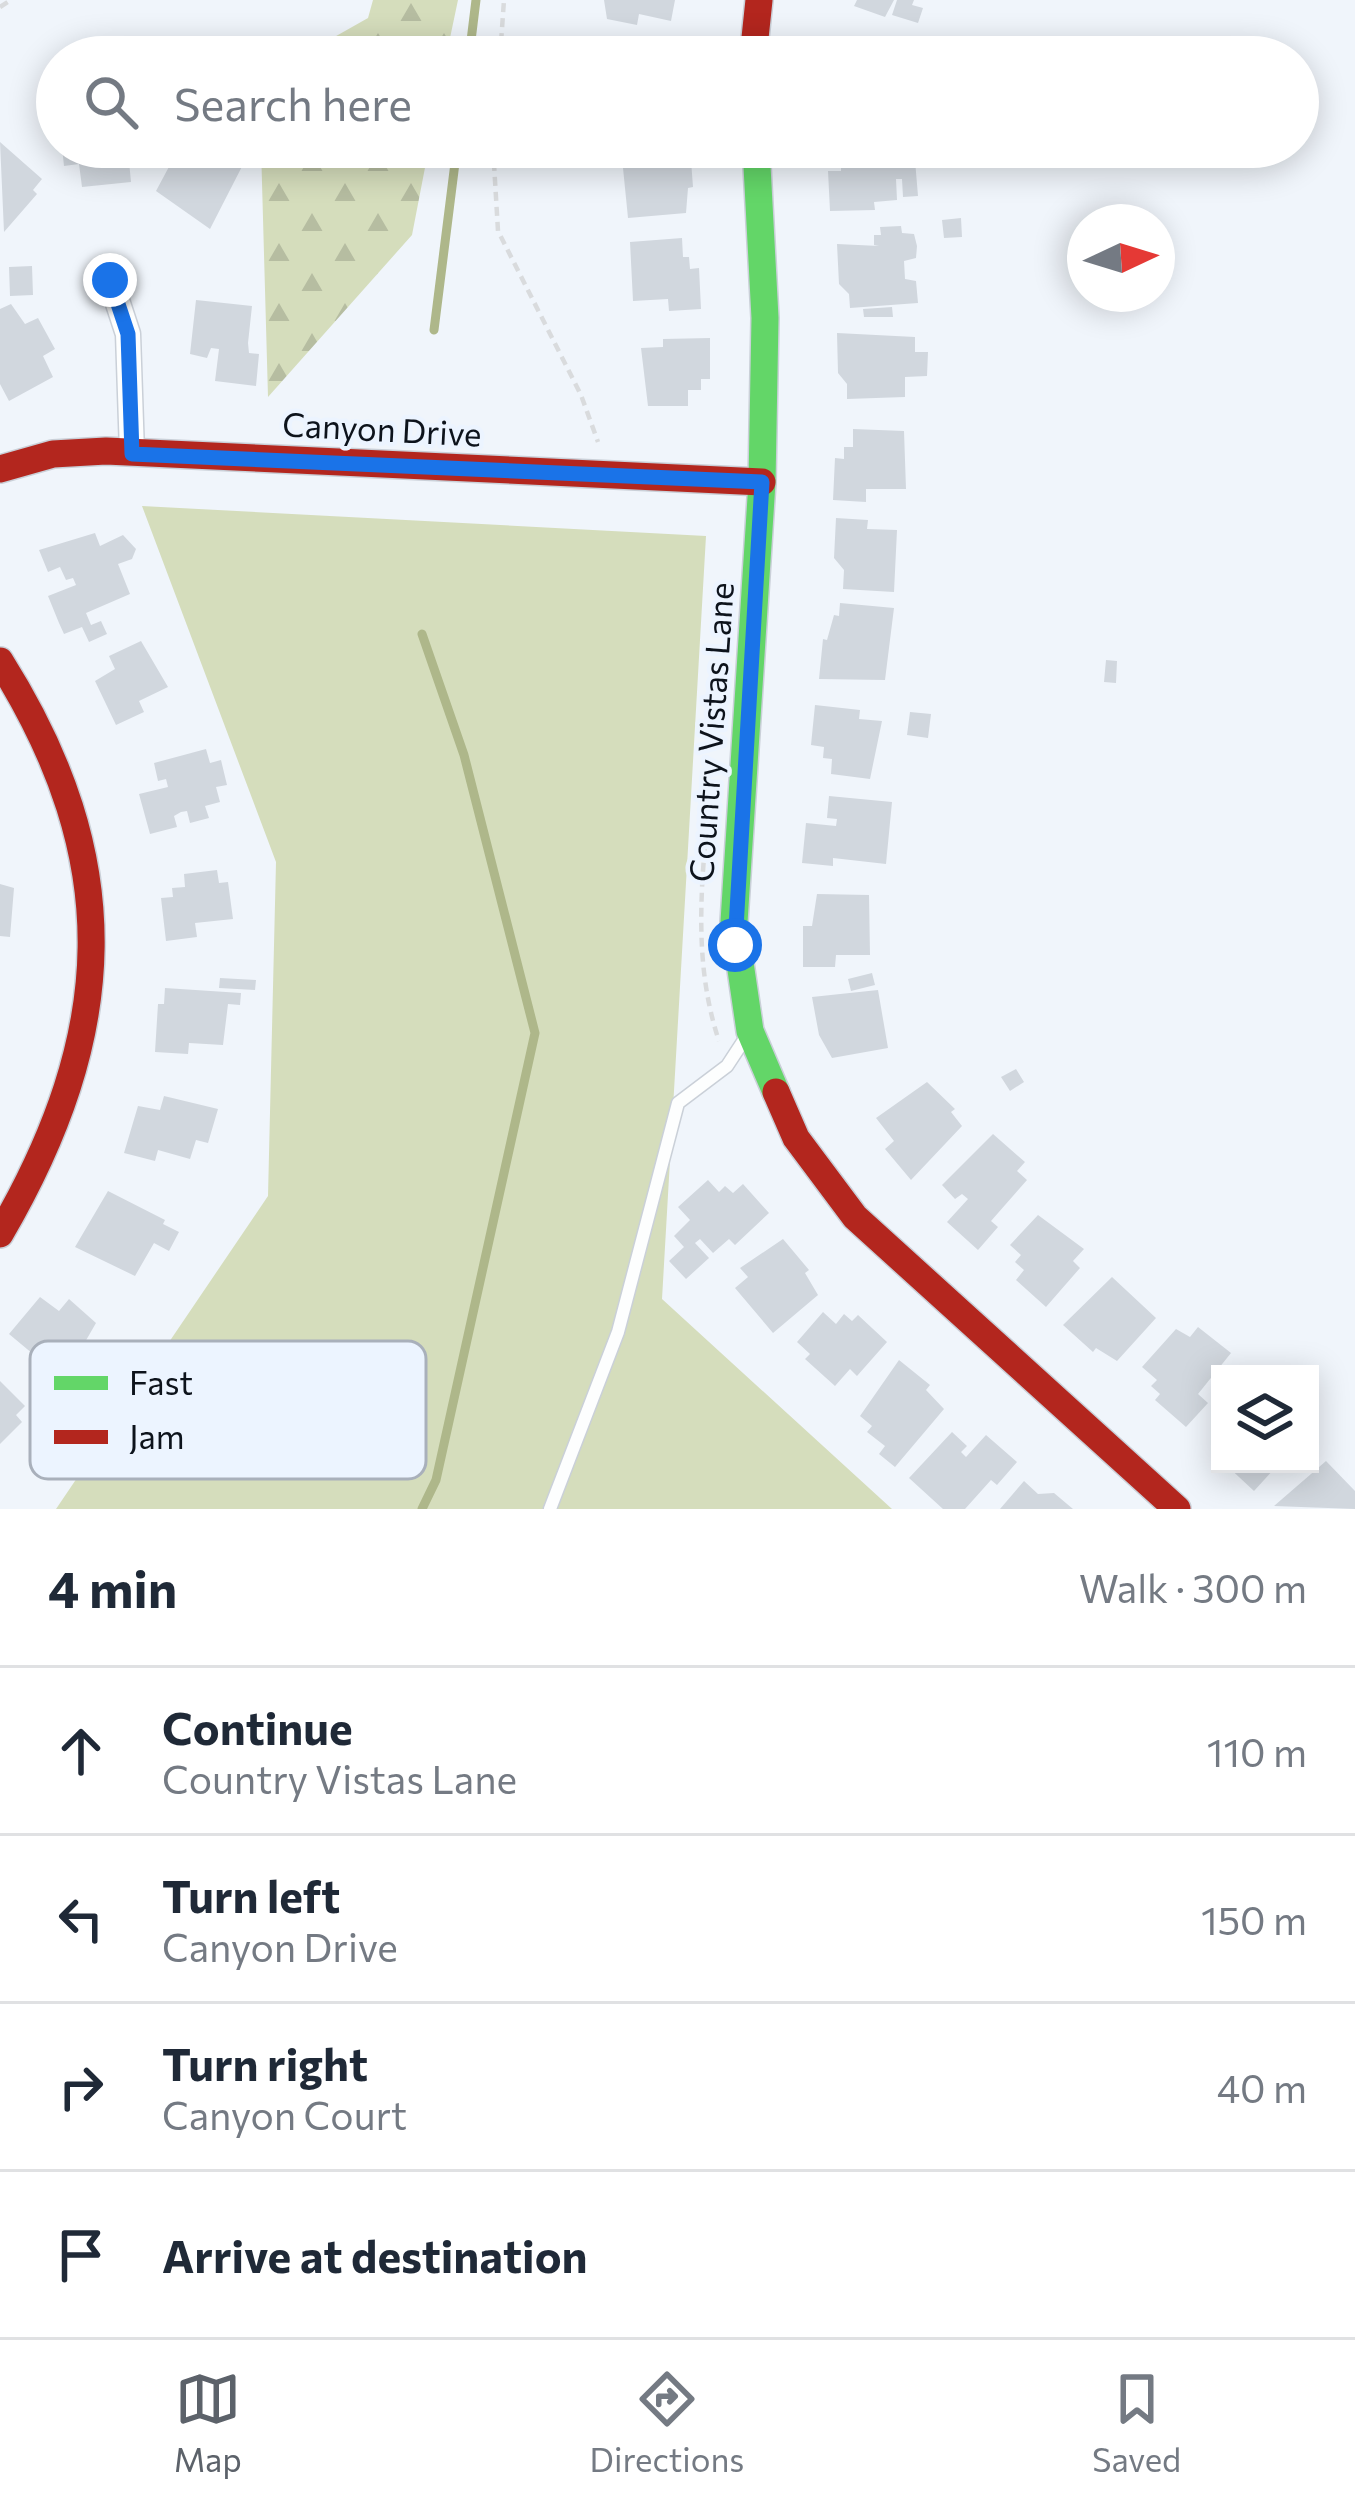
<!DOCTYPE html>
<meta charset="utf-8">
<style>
body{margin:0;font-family:Commissioner,sans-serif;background:#f6f6f7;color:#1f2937}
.controls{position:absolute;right:36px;bottom:36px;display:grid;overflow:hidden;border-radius:0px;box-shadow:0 6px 30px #0003}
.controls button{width:108px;height:108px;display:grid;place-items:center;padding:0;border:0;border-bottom:3px solid #e0e1e3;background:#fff;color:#1f2937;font:60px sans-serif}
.compass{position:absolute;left:1067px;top:204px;width:108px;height:108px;border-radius:50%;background:#fff;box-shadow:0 6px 30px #0003;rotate:86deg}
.stop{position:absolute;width:36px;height:36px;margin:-27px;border:9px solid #1a73e8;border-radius:50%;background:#fff}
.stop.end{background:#1a73e8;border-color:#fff;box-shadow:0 3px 12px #0008}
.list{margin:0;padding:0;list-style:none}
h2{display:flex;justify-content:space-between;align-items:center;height:156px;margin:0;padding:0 48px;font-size:51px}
h2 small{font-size:39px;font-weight:400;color:#747a83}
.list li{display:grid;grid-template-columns:78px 1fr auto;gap:36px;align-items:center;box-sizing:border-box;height:168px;padding:0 48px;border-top:3px solid #e0e1e3}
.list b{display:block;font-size:45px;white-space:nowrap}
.list p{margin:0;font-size:39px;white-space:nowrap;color:#747a83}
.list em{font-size:39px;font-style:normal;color:#747a83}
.icon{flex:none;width:66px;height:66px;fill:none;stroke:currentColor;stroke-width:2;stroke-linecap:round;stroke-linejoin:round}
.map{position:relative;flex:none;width:1355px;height:1509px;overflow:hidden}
.search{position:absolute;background:#fff;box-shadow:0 6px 30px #0003;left:36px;right:36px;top:36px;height:132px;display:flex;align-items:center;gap:30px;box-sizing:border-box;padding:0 42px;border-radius:66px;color:#747a83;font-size:45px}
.sheet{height:828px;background:#fff}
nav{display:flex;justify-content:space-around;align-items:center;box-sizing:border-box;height:168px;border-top:3px solid #e0e1e3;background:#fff;font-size:33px;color:#747a83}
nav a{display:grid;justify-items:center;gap:6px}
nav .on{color:#5c626a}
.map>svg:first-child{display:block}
.grass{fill:#d5ddbc}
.forest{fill:url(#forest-firs)}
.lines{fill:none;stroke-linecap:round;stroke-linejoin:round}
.stream{stroke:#aeb78a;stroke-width:9}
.building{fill:#d1d7de}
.lane-casing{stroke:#cad0d8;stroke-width:15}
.street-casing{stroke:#cad0d8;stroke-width:27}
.fast-casing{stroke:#cad0d8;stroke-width:30}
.jam-casing{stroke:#cad0d8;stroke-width:30}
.path{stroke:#d9dbdd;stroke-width:4.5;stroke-dasharray:9 6;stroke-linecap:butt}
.lane{stroke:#fdfefe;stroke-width:12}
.street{stroke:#fdfefe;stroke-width:24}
.fast{stroke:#63d668;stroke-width:27}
.jam{stroke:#b3261e;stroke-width:27}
.route{stroke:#1a73e8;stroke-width:15}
.labels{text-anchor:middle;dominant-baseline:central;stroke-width:9;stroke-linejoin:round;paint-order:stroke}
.street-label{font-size:33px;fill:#0d131c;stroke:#ecf4ff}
.key{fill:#ecf4ff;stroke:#a9b0bb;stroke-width:3}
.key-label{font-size:33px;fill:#0d131c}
</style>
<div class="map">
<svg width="1355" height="1509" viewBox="0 0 1355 1509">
<defs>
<pattern id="forest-firs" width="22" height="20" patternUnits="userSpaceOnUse" patternTransform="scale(3)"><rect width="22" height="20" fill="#d5ddbc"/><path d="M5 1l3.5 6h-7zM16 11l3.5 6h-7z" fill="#b6bda1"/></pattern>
</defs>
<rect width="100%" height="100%" fill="#f0f5fb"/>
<path class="grass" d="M142 506 706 536 662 1299 892 1509H56L268 1196 276 862Z"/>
<path class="forest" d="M373 0H458L446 57H299L368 18Z
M261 147H429L412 235 268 397Z"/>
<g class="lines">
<path class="stream" d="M469 57 476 0
M434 330 457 147
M422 1509 436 1480 535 1033 464 755 422 634"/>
</g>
<path class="building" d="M604 0H675L671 21 639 14 637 25 607 19Z
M857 0H894L885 17 854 6Z
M897 0H914L912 5 923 8 918 23 892 15Z
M842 45 906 48 905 57H842Z
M675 47V57H610L609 51 623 49Z
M0 142 42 179 33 190 37 194 4 232Z
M62 147 128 151 131 182 82 187 79 164 64 166Z
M193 147H252L210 229 156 191 171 163 181 168Z
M690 147 693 187 688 188 686 213 628 218 622 158Z
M849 147H889V159L915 160 918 196 903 197 902 179H896L897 200 874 202 875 210 830 211 828 171H841V160L849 159Z
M961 218 962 237 944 238 942 220Z
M901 226 902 233 914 234 917 246 916 258 904 261 905 279 916 281 918 303 850 308 849 294 839 284 837 244 879 246 874 245V235H881L880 227Z
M682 238 683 257H689L690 269 699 268 701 309 669 311 668 299 633 301 630 242Z
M32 266 33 295 10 296 9 267Z
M196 300 252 306 248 343 249 353 259 354 256 386 215 381 219 349 211 348 207 358 190 354Z
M11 304 25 324 38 318 55 349 43 356 53 377 9 401 0 384V309Z
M892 307 893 317H864L863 309Z
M837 333 915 337V352H928L927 376 905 377V397L847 399V384L838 373Z
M710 338V379H701V390H688V406H648L641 348 663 347V339Z
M853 429 904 431 906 489H866V502L833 500 835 458 844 459V447H853Z
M836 518 868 520 867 529 897 530 894 592 843 589 844 570 834 558Z
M95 533 100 546 123 535 136 549 132 559 118 564 130 594 86 613 91 625 101 621 107 634 89 642 82 627 64 634 59 623 48 596 76 585 73 578 66 580 60 567 48 572 39 550Z
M840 603 894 608 885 680 819 679 823 639 827 640 834 615 839 616Z
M141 641 168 687 139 701 144 712 116 725 95 681 115 669 109 656Z
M1106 660 1117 661 1116 683 1104 682Z
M815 705 860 710 859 719 882 721 870 779 831 774 832 759 823 758 824 747 811 745Z
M910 712 931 714 928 738 907 735Z
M206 749 210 763 221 760 227 785 216 787 220 802 205 806 209 818 190 823 187 811 181 812 174 816 177 827 150 834 139 794 168 787 166 779 158 781 154 763Z
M829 796 892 802 886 864 833 858V866L802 863 806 823 836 826 837 819 827 818Z
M217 870 219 883 228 882 233 919 195 923 197 937 166 941 161 898 173 897 172 888 185 887 184 874Z
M0 884 14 888 10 937 0 936Z
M817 894 869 895 870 955H836L835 967H803V926H812Z
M872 973 875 985 851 991 848 979Z
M220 978 256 980 255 990 219 988Z
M165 988 241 993 240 1005 228 1004 223 1045 189 1043 188 1054 155 1052 158 1004H164Z
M878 990 888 1048 832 1058 819 1035 812 997Z
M1016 1069 1024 1082 1010 1091 1001 1077Z
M927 1082 955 1109 951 1112 962 1126 911 1180 885 1149 894 1141 876 1118Z
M164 1096 218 1109 208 1143 196 1140 190 1159 158 1150 155 1161 124 1153 138 1106 160 1110Z
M993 1134 1025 1162 1017 1171 1027 1180 991 1221 998 1227 978 1250 947 1222 968 1199 962 1194 955 1199 942 1185Z
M708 1180 719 1192 725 1186 733 1193 743 1184 769 1213 735 1245 729 1239 713 1253 700 1239 695 1243 709 1258 686 1279 669 1261 684 1247 674 1236 690 1220 678 1207Z
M108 1191 165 1220 163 1224 179 1232 169 1251 154 1243 135 1276 75 1247Z
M1038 1215 1084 1249 1073 1261 1080 1268 1046 1307 1016 1280 1024 1270 1015 1262 1021 1255 1010 1245Z
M783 1239 809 1270 805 1273 818 1295 773 1333 735 1288 748 1277 740 1268Z
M1112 1277 1156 1318 1117 1361 1096 1348 1093 1352 1063 1325Z
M40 1297 59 1311 69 1299 96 1323 81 1349 98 1363 82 1382 40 1346 33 1354 9 1334Z
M823 1312 836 1324 844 1314 852 1321 858 1315 887 1342 857 1376 850 1369 835 1386 805 1359 810 1354 797 1342Z
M1198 1327 1231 1353 1198 1394 1208 1403 1186 1427 1155 1400 1160 1394 1151 1386 1157 1380 1142 1367 1176 1329 1190 1337Z
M899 1360 930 1385 926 1390 944 1409 895 1467 879 1454 885 1446 867 1432 872 1426 860 1416Z
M0 1381 25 1406 16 1415 22 1422 0 1444Z
M952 1432 967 1446 961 1452 966 1457 986 1435 1017 1462 997 1485 991 1480 965 1509H943L909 1478Z
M1326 1461 1355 1491V1509L1274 1506Z
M1225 1464H1272L1275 1468 1254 1491Z
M1024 1481 1038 1494 1054 1493 1073 1509H1000Z"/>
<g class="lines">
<defs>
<path id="lane" d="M550 1509 618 1332 678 1103 727 1066 746 1037"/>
<path id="street" d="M110 279 128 334 132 453"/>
<path id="fast" d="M756 147 765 318 762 482 734 922 750 1031 776 1092"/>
<path id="jam" d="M753 57 759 0
M0 469 53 454 106 451 762 482
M0 661C126 861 117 1033 0 1234
M776 1092 796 1138 855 1217 1177 1509"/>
</defs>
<use href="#lane" class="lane-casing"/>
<use href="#street" class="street-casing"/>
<use href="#fast" class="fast-casing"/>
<use href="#jam" class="jam-casing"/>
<path class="path" d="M0 7 11 0
M500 57 504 0
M493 147 498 231 581 395 598 442
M709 803C701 884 693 963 719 1041"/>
<use href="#lane" class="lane"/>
<use href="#street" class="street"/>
<use href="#fast" class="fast"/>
<use href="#jam" class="jam"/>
</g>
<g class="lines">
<path class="route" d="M110 280 128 334 132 454 762 482 735 945"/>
</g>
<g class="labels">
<g class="street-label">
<text transform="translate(382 428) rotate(3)">Canyon Drive</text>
<text transform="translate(710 732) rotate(-86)">Country Vistas Lane</text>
</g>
</g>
<rect x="30" y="1341" width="396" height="138" rx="18" class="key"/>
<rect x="54" y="1376" width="54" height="14" fill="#63d668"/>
<rect x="54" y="1430" width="54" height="14" fill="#b3261e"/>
<g class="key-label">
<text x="129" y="1395">Fast</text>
<text x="129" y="1449">Jam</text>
</g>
</svg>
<div class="controls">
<button><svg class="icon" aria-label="layers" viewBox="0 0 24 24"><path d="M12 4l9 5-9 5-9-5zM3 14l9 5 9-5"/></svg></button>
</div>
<svg class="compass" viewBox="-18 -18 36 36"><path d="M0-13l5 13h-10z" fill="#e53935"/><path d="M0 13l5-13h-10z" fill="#747a83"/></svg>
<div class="stop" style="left:735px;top:945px"></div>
<div class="stop end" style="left:110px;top:280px"></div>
<div class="search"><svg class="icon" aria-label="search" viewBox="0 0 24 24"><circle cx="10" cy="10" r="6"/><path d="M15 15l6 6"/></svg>Search here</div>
</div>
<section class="sheet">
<h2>4 min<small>Walk · 300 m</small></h2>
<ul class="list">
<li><svg class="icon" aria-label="ahead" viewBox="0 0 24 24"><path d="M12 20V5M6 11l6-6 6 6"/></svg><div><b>Continue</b><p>Country Vistas Lane</p></div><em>110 m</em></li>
<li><svg class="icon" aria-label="left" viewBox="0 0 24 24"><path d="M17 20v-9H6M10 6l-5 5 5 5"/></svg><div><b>Turn left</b><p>Canyon Drive</p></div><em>150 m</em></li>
<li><svg class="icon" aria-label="right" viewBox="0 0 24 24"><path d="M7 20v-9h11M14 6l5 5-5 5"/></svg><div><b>Turn right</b><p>Canyon Court</p></div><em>40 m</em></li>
<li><svg class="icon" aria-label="arrive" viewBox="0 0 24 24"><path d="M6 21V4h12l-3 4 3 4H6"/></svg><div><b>Arrive at destination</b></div></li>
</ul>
</section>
<nav>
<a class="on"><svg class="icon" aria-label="map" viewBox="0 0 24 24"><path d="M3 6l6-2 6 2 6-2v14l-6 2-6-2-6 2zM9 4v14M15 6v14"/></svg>Map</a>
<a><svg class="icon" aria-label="directions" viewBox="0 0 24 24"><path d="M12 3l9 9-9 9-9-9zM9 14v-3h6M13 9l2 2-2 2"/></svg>Directions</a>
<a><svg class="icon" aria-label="saved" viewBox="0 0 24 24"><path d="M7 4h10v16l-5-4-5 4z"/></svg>Saved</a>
</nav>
